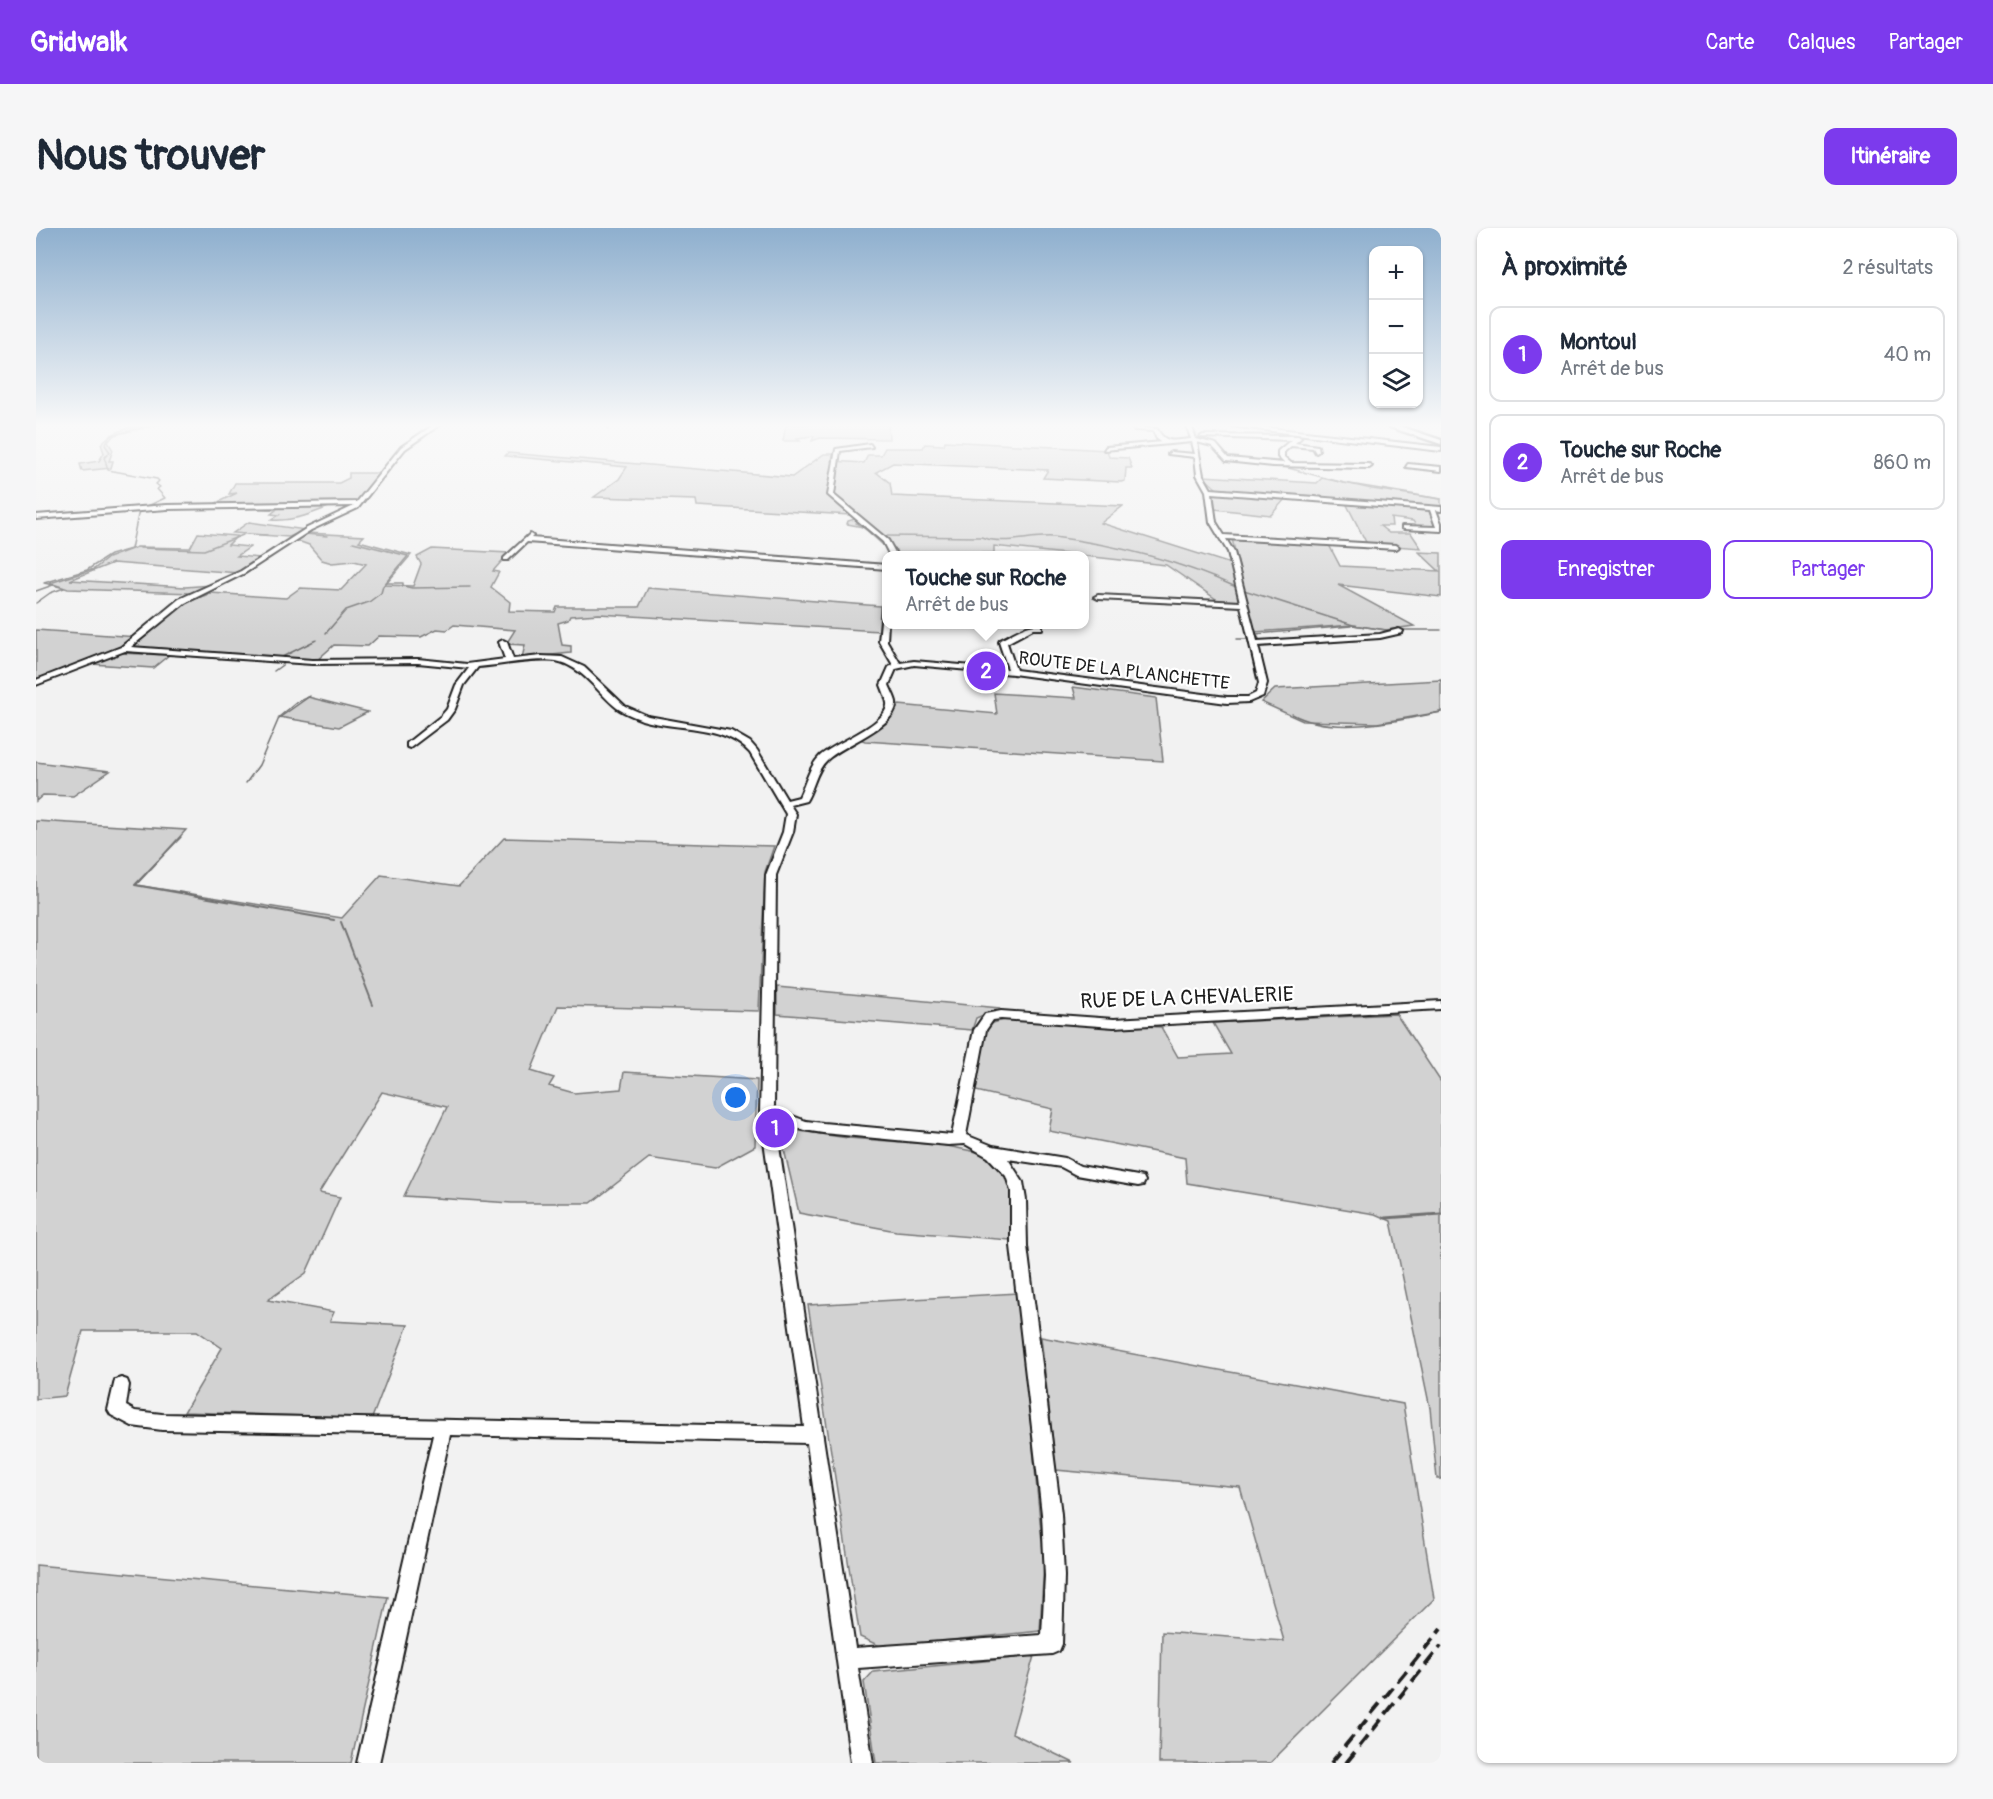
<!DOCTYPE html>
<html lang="fr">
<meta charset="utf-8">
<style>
body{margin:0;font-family:Pangolin,sans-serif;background:#f6f6f7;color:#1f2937}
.controls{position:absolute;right:18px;top:18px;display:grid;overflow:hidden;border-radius:12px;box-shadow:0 2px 4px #0004}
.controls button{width:54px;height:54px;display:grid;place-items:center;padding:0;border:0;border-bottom:2px solid #e0e1e3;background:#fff;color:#1f2937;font:30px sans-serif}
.you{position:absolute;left:700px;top:870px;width:21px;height:21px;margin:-15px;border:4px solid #fff;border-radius:50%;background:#1a73e8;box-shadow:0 0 0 9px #1a73e833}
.badge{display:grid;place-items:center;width:39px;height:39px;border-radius:50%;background:#7c3aed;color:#fff;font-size:20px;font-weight:700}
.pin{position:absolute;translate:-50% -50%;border:3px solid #fff;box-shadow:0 2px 6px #0006}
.popup{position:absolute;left:846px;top:323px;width:207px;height:78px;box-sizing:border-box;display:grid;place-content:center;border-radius:12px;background:#fff;filter:drop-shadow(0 2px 4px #0005);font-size:20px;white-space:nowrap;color:#747a83}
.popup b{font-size:22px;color:#1f2937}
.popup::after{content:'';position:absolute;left:50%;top:100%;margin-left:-12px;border:12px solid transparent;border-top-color:#fff}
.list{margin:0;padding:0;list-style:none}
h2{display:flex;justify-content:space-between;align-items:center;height:78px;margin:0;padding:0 24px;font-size:26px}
h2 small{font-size:20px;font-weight:400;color:#747a83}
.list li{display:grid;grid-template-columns:39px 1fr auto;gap:18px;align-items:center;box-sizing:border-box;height:96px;margin:0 12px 12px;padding:0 12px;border:2px solid #e0e1e3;border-radius:12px}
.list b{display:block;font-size:22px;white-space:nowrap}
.list p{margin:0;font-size:20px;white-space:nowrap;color:#747a83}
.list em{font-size:20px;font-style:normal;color:#747a83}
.actions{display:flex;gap:12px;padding:18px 24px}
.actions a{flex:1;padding:14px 0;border:2px solid #7c3aed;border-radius:12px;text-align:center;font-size:21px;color:#7c3aed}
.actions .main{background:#7c3aed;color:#fff}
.icon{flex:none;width:33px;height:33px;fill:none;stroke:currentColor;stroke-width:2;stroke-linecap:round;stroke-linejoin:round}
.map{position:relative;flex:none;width:1405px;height:1535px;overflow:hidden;border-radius:12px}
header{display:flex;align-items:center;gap:36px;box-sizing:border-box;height:84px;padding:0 30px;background:#7c3aed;color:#fff}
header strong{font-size:28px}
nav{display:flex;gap:33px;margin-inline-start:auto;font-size:21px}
.intro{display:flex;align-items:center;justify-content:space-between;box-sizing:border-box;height:144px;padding:0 36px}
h1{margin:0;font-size:42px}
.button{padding:15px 27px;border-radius:12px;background:#7c3aed;color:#fff;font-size:21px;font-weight:700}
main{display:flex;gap:36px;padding:0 36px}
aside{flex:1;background:#fff;border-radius:12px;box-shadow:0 2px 4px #0004}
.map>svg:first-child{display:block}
.green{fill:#d2d2d2;stroke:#777;stroke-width:1.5}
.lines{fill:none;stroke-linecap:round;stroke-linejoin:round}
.stream-far2{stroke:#707070;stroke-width:1.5}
.stream-far1{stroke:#707070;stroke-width:2}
.stream{stroke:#707070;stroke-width:3}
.minor-casing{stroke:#1c1c1c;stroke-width:4}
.highway-casing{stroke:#1c1c1c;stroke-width:5}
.minor{fill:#fff;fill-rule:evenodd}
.highway{fill:#fff;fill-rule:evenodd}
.rail{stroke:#1c1c1c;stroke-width:4;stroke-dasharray:14 7;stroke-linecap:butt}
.labels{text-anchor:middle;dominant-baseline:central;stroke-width:4.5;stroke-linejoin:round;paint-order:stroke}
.far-street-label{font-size:18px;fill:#1c1c1c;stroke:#fff}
.street-label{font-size:21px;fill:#1c1c1c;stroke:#fff}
</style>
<header>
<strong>Gridwalk</strong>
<nav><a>Carte</a><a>Calques</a><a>Partager</a></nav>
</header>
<div class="intro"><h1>Nous trouver</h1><a class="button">Itinéraire</a></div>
<main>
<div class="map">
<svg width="1405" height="1535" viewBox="0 0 1405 1535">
<rect width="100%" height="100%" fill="#f2f2f2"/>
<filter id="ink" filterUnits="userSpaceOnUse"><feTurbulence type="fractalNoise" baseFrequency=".0167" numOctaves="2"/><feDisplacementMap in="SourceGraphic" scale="12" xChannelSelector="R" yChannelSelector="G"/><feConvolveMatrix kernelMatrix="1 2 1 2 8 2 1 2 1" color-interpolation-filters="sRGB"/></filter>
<g filter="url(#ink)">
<path class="green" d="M125 196 86 205 78 207 72 214 77 222 73 233H77L75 240 46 243 44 236 63 233 68 225 65 216C78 200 105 196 125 196Z
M750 196H852L853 211 784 210 776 213 778 208 761 210 764 213H747Z
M909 213 1071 222 1073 229 1092 230 1096 240H1090L1089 253 1085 254 1007 250 1012 242 857 235 840 244 854 255 856 268 1087 278 1065 295 1195 336 1203 373H1183L1130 337 958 318V325L862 327 859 320 848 318 827 299 811 296 812 293 819 291 815 287 661 278 660 272 558 269 583 251 591 239 469 228 472 225 756 249 788 226H797L796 233 828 235 832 227H845L849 220H887L889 216 908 217Z
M313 245H345L319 275 178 276 201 265 193 266 199 255H303L313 250Z
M1167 248 1281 255 1286 250 1336 261 1405 271V280L1182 262Z
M1181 265 1250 270 1235 287 1179 281 1178 266Z
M1310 275 1389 281 1393 283 1400 298 1381 299 1377 293 1355 290 1356 298H1344L1353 305H1375L1385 320 1331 316Z
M298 277C277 285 258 294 235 292L243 287 235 286 240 282 220 280Z
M213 294 270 302 253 309 197 305Z
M162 305 201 308 192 317 214 319 201 328 225 330 203 345 77 335 34 352 149 359 176 357 157 365 32 361 14 355 58 341 72 330 101 319 154 320Z
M271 305 328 308 323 313 375 327 349 357 377 358 385 336 381 329 396 321 473 325 457 343 463 344 455 359 474 374 473 383 519 384 521 379H603L612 360 844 378 843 403 563 386 534 388 532 392 522 395 526 417 535 418V425L486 430 489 417 470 416 479 402 418 397 411 402 401 401 385 409 343 408 332 418 298 417 280 433 95 420 145 377 175 365 250 370 264 360 305 362 330 336 318 333 296 335 286 332 273 317 259 312Z
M1196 311 1293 317 1304 338 1403 343 1383 324 1405 325V369L1302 357 1378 398 1350 402 1317 397 1219 404Z
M0 402 103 409 77 423 0 452Z
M82 425 133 427 117 440 55 436Z
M1405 452V484L1341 495 1267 493 1225 474 1239 461Z
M1037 459 1120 470 1127 533 829 513 821 510 851 495 863 477 961 486 958 465 1040 470Z
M272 469 332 484 303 499 243 489 261 474Z
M0 534 74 543 37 568 7 567 0 573Z
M0 593 150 602 100 657 306 690 345 647 423 658 468 610 738 618 729 644 723 783 522 778 495 843 518 850 513 858 538 865 585 861 588 844 721 852 719 918 679 940 613 930 555 975H476L368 968 411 879 346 864 283 965 304 969 270 1045 232 1072 298 1084 294 1093 372 1097 336 1190 148 1184 186 1120 161 1103H47L29 1168 0 1171Z
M741 759 964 780 940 790 936 802 741 786Z
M1360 786 1405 854V1251H1401L1394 1180 1355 993 1339 986 1151 955 1149 930 1013 903 1017 881 940 863 949 801 957 795 967 792 1125 799 1142 829 1195 826 1177 795Z
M743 900 812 910 906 917 946 925 960 935 972 951 977 969 974 1012 860 1003 763 985Z
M982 1065 1008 1334 1004 1403 846 1419 824 1409 772 1077Z
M1005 1109 1367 1176 1398 1371 1234 1535H1123L1126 1404 1248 1413 1204 1259 1020 1242Z
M0 1337 352 1369 315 1535H0Z
M998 1428 976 1505 1038 1535H840L828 1454 837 1444Z"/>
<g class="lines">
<path class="stream-far2" d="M571 202 576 196
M70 234 68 230 74 224 69 217 74 208 117 196
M1241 237 1308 255 1405 271
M820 295 840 308
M211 306 231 307
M269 306 291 308
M849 308 945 309C969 318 994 307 1018 309 1081 317 1143 333 1200 359
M104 320 168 322 207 307
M349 355H367V358L376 360 434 359
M1208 362 1317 397 1350 402H1405
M0 363 17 357 8 355 51 342 74 327 95 321 103 282 129 270 121 261 124 259 120 256 123 253 121 251 72 242 70 235
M0 375 14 365 28 360 17 357
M290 405 310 382 333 374 345 365 347 358 372 328 317 314
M1201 411H1211
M1220 411H1223L1220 406 1315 398
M242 431 280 412
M238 443 249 435 246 434
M1256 486C1296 508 1363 493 1405 484
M210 555 223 537 243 490 274 468
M121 634 145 609"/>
<path class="stream-far1" d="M122 633 99 657 298 692
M305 694 337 777"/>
<path class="stream" d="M1349 990 1405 986"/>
<defs>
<path id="minor" d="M399 196H405L369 221 322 280 275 302 209 345 149 375 95 419 276 432 382 431 431 436 469 431 463 414 467 412 471 414 477 431 505 428 526 429 548 439 589 478 612 488 695 503 714 514 721 522 751 572 763 569C770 555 773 539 784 528 798 515 854 495 851 475 850 469 847 462 845 457L853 439 857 437 843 413 847 374 851 372 852 396 851 413 864 435 878 433 972 441 963 414 964 412C977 406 991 395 1006 397V401H997L971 415 980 442 1191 469H1212L1220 465 1223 455 1205 378 1062 371 1058 369 1062 367 1204 374 1192 324 1174 294 1170 263 1161 247 1159 229 1132 226 1135 224 1159 226 1156 214 1068 222 1070 219 1126 214 1121 211 1117 203 1098 202 1096 199 1121 201C1130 217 1138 212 1155 211L1150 196H1155L1160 211 1180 216 1192 230 1248 235 1242 229V223L1255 212 1164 209 1167 207 1262 208 1265 210 1259 215 1282 218 1283 223 1280 225 1277 220 1255 218 1248 224V229L1255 235 1333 236 1336 238 1333 240 1237 238 1190 233 1176 218 1161 214 1167 247 1175 261 1405 279V283L1400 282 1405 295V303L1368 301 1366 300V298L1400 299 1394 282 1176 265 1180 294 1188 307 1360 317 1363 319 1360 321 1190 311 1198 324 1221 413 1344 406 1363 401 1367 403 1366 405 1344 410 1222 418 1231 455 1227 468 1213 474 1191 475 977 446 878 437 860 441 853 457C855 462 859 469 860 474 863 498 806 517 791 532 780 542 778 560 770 573L754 577 760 586 757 604 740 647 738 881 770 893 787 895 916 907 938 802 949 786 965 783 1078 791 1405 773V781L1078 799 965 791 957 792 950 802 930 907 957 918 1029 930 1044 938 1102 948 1107 949 1109 953 1107 957 1102 958 1040 947 1025 939 972 931 987 954 990 972 991 1018 1025 1286 1028 1348 1026 1416 1023 1423 1016 1426 822 1440 837 1535H815L771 1215 414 1207 343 1535H321L397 1207 126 1202 96 1198 75 1187 72 1182 79 1152 85 1150 91 1152 93 1157 90 1178 99 1183 126 1186 768 1199 724 884 730 647 747 604 750 586 714 525C688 495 641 503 606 492 599 489 588 485 581 480 562 465 546 438 520 433 500 430 464 437 442 439L428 457 419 481 411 492 374 520 371 519V515L405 488 411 481 420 457 433 440 382 435 276 436 89 423 0 457V452L85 419 143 371 205 343 271 300 318 278 131 281 0 291V287L131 277 321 274 365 219ZM739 892 768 902 787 905 912 917 929 916 952 929 970 948 975 963V1018L1006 1286 1009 1348 1006 1407 819 1420Z
M1177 196H1197L1405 219V223Z
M834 216 836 219 804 223 798 267 852 312 861 328H854L847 314 792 267 800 221Z
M1372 236 1405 239V243L1370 239Z
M494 306 497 308 495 310 851 337V341L491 314 472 332H468V330Z"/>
<path id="highway" d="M1345 196H1357L1405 212V216Z"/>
</defs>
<use href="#minor" class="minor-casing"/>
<use href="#highway" class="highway-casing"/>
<use href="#minor" class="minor"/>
<use href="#highway" class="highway"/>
<path class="rail" d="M1295 1535 1405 1401
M1310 1535 1405 1418"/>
</g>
</g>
<linearGradient id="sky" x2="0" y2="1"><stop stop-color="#8eafce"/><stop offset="0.48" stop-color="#f9f9f9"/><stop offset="1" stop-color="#f9f9f9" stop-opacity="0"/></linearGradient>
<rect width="1405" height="411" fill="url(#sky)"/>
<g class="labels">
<g class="far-street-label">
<text transform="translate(1088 443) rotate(7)">ROUTE DE LA PLANCHETTE</text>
</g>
<g class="street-label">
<text transform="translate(1151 770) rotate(-2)">RUE DE LA CHEVALERIE</text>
</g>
</g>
</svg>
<div class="controls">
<button>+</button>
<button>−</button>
<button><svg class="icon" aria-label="layers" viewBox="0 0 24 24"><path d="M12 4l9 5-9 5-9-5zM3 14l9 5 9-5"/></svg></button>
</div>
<div class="you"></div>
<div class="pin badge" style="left:739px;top:900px">1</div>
<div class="pin badge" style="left:950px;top:443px">2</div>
<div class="popup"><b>Touche sur Roche</b>Arrêt de bus</div>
</div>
<aside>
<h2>À proximité<small>2 résultats</small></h2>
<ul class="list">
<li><span class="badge">1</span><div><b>Montoul</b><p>Arrêt de bus</p></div><em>40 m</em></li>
<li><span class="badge">2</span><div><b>Touche sur Roche</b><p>Arrêt de bus</p></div><em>860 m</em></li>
</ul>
<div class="actions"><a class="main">Enregistrer</a><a>Partager</a></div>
</aside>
</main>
